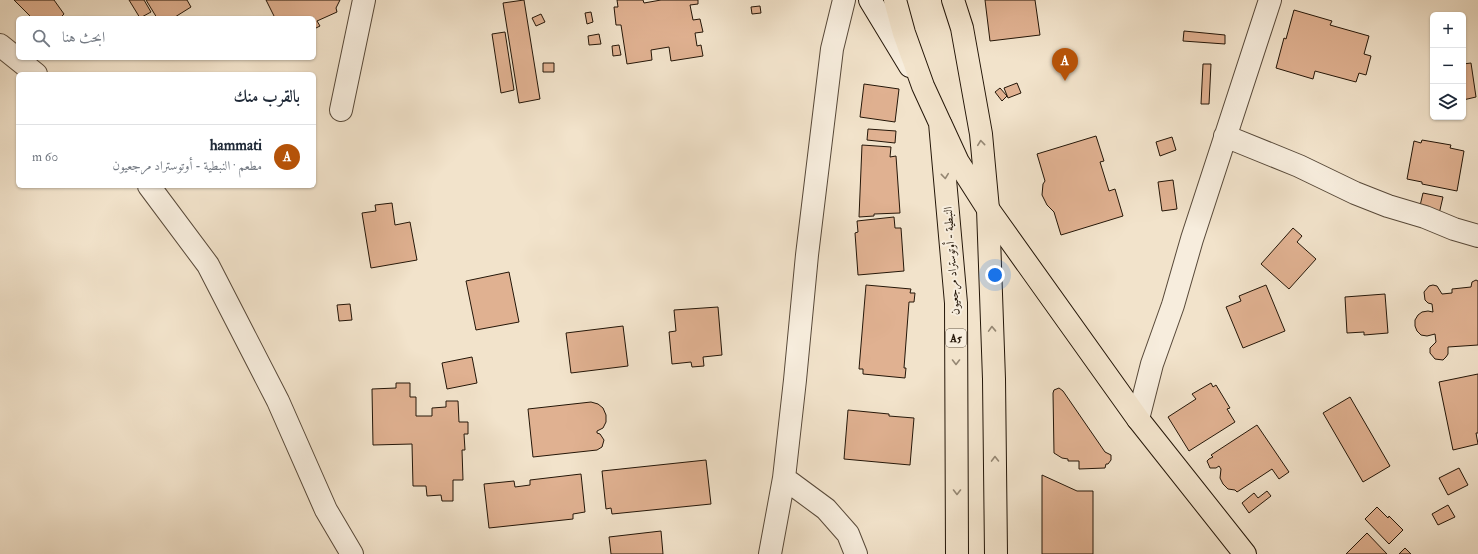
<!DOCTYPE html>
<html lang="ar">
<meta charset="utf-8">
<style>
body{margin:0;font-family:"IM FELL Double Pica",Amiri,serif;background:#f6f6f7;color:#1f2937;direction:rtl}
.controls{position:absolute;right:12px;top:12px;display:grid;overflow:hidden;border-radius:6px;box-shadow:0 1px 3px #0004}
.controls button{width:36px;height:36px;display:grid;place-items:center;padding:0;border:0;border-bottom:1px solid #e0e1e3;background:#fff;color:#1f2937;font:20px sans-serif}
.you{position:absolute;left:995px;top:275px;width:14px;height:14px;margin:-10px;border:3px solid #fff;border-radius:50%;background:#1a73e8;box-shadow:0 0 0 6px #1a73e833}
.badge{display:grid;place-items:center;width:26px;height:26px;border-radius:50%;background:#b45309;color:#fff;font-size:13px;font-weight:700}
.pin{position:absolute;translate:-50% -33px;filter:drop-shadow(0 1px 2px #0008)}
.pin::after{content:'';position:absolute;top:21px;width:14px;height:12px;background:inherit;clip-path:polygon(0 0,100% 0,50% 100%)}
.list{margin:0;padding:0;list-style:none}
h2{display:flex;justify-content:space-between;align-items:center;height:52px;margin:0;padding:0 16px;font-size:17px}
h2 small{font-size:13px;font-weight:400;color:#747a83}
.list li{display:grid;grid-template-columns:26px 1fr auto;gap:12px;align-items:center;box-sizing:border-box;height:64px;padding:0 16px;border-top:1px solid #e0e1e3}
.list b{display:block;font-size:15px;white-space:nowrap}
.list p{margin:0;font-size:13px;white-space:nowrap;color:#747a83}
.list em{font-size:13px;font-style:normal;color:#747a83}
.icon{flex:none;width:22px;height:22px;fill:none;stroke:currentColor;stroke-width:2;stroke-linecap:round;stroke-linejoin:round}
.map{position:relative;flex:none;width:1478px;height:554px;overflow:hidden;direction:ltr}
.search{position:absolute;background:#fff;box-shadow:0 1px 3px #0004;left:16px;top:16px;width:300px;height:44px;display:flex;align-items:center;gap:10px;box-sizing:border-box;padding:0 14px;border-radius:6px;color:#747a83;font-size:15px}
.panel{position:absolute;background:#fff;box-shadow:0 1px 3px #0004;left:16px;top:72px;width:300px;height:116px;border-radius:6px;direction:rtl}
.map>svg:first-child{display:block}
.building{fill:#e0b191;stroke:#241608}
.lines{fill:none;stroke-linecap:round;stroke-linejoin:round}
.street-casing{stroke:#584939;stroke-width:24}
.secondary-casing{stroke:#241608;stroke-width:24}
.primary-casing{stroke:#241608;stroke-width:24}
.highway-casing{stroke:#241608;stroke-width:24}
.street{stroke:#f7eddd;stroke-width:22}
.secondary{stroke:#f7eddd;stroke-width:22}
.primary{stroke:#f2e3cb;stroke-width:22}
.highway{stroke:#f2e3cb;stroke-width:22}
.oneway{stroke:#958773}
.labels{text-anchor:middle;dominant-baseline:central;stroke-width:4;stroke-linejoin:round;paint-order:stroke}
.shield{fill:#f7eddd;stroke:#635648;stroke-width:1}
.shield-label{font-size:11px;font-weight:bold;fill:#241608}
.street-label{font-size:12px;fill:#241608;stroke:#f7eddd}
</style>
<div class="map">
<svg width="1478" height="554" viewBox="0 0 1478 554">
<rect width="100%" height="100%" fill="#f2e3cb"/>
<filter id="stains"><feTurbulence type="fractalNoise" baseFrequency=".005" numOctaves="4"/><feColorMatrix values="0 0 0 0 .2 0 0 0 0 .09 0 0 0 0 .02 0 0 0 .5 -.17"/></filter>
<radialGradient id="worn" r=".72"><stop offset=".6" stop-color="#630" stop-opacity="0"/><stop offset="1" stop-color="#630" stop-opacity=".3"/></radialGradient>
<path class="building" d="M14 0H54L64 14 60 18H32Z
M129 0H144L151 12 140 18Z
M146 0H187L191 7 175 17 176 18H157Z
M266 0H340L336 8 337 12 317 21 320 26 314 29V18H275Z
M524 0 540 99 519 103 503 3Z
M617 0H643L644 3 661 0H698V4L690 5 693 20 700 19 703 32 695 33 697 46 701 45 703 56 671 61 669 47 651 50 652 60 627 64 621 25H616L614 7H618Z
M985 0H1035L1040 35 990 41Z
M760 6 761 13 752 14 751 7Z
M1294 10 1332 21 1330 25 1369 36 1364 54 1371 56 1366 75 1359 73 1356 82 1315 71 1313 79 1276 68 1284 38 1286 39Z
M591 12 593 22 587 24 585 13Z
M541 14 545 22 536 26 532 18Z
M1184 31 1225 35V44L1183 41Z
M505 32 514 90 501 93 492 34Z
M599 34 601 44 589 45 588 36Z
M619 45 621 55 613 56 612 46Z
M543 63H554V72H543Z
M1471 63 1476 97 1463 100V64Z
M1203 64H1211L1209 104H1201Z
M1017 83 1021 93 1008 98 1004 88Z
M864 84 899 89 895 122 860 117Z
M1000 88 1007 96 1002 101 995 92Z
M868 129 896 131 895 143 867 140Z
M1096 136 1104 161 1100 162 1109 191 1115 189 1123 216 1061 235 1054 212 1047 205 1042 195 1043 184 1045 181 1037 154Z
M1172 137 1176 150 1160 156 1156 142Z
M1422 140 1451 145 1450 148 1464 151 1457 191 1422 184V182L1407 179 1414 141 1421 143Z
M862 145 891 147 890 157 896 156 900 213 874 214V216L859 217Z
M1173 180 1177 209 1162 211 1158 182Z
M1423 193 1443 197 1439 214 1419 210Z
M392 203 395 225 410 222 417 260 371 268 362 213 376 211 375 205Z
M894 217 895 228H901L904 271 858 275 855 233 858 232 857 221Z
M1293 228 1302 236 1297 242 1316 259 1289 289 1261 264Z
M509 272 519 322 476 330 466 281Z
M1476 280 1478 281V345L1448 347V354L1446 357 1443 360 1435 359 1430 353V348L1436 342 1435 334 1427 336 1421 335 1417 331 1415 326V320L1418 315 1422 312 1428 311 1433 312 1432 304 1428 303 1425 300 1424 292 1429 286 1433 285 1437 286 1442 294 1452 293V289L1471 287 1472 282Z
M866 285 911 289 910 293H915L914 302H909L904 368H906L905 378 863 374V369H859Z
M1266 285 1285 331 1243 348 1226 307 1241 301 1239 296Z
M1385 294 1388 333 1364 335V332L1347 333 1345 297Z
M350 304 352 320 339 321 337 305Z
M718 307 722 355 703 357 704 366 692 367 691 362 672 364 669 332 676 331 674 310Z
M623 326 628 366 571 373 566 333Z
M472 357 477 383 447 389 442 363Z
M1478 374V433H1476L1478 444 1453 450 1439 382Z
M396 383H410V397H416V416H432V408L446 407V401H458L459 422H468V434H464L465 450H462L463 480H453V501H442L441 495 427 496 426 486H413L412 444 373 445 372 389 396 388Z
M1211 383 1213 387 1216 385 1230 408 1227 409 1235 422 1189 451 1168 417 1196 399 1192 394Z
M1059 388 1063 391 1105 452 1111 455V460L1108 464H1106L1105 468 1079 469V461H1068V459L1062 458 1054 453 1053 393 1054 390Z
M1350 397 1390 466 1363 482 1323 413Z
M591 402 598 404 603 408 606 415V422L603 428 597 431V433L600 434 604 440 602 447 597 450 533 457 528 409Z
M848 410 889 414V416L914 418 910 465 844 459Z
M1257 425 1289 472 1279 479 1272 469 1237 492 1235 490 1228 489 1223 484 1220 478 1221 469 1219 466 1216 468H1210L1207 461 1209 459 1213 457 1211 455Z
M706 460 711 504 612 514 611 508 606 509 602 471Z
M1459 468 1468 485 1448 495 1439 478Z
M581 474 585 512 573 514V519L489 528 484 484 514 481 515 487 530 485V480Z
M1042 475 1077 491H1093V554H1042Z
M1267 491 1271 496 1249 513 1242 503 1254 493 1258 498Z
M1448 505 1455 517 1438 525 1432 514Z
M1377 507 1388 518 1389 516 1403 530 1389 544 1365 519Z
M661 531 663 554H611L609 537Z
M1367 533 1387 554H1346Z
M1405 548 1411 554H1399Z"/>
<g class="lines">
<defs>
<path id="street" d="M0 45 36 74
M341 110 364 0
M1225 136 1299 166 1355 193 1388 206 1425 217 1454 229 1478 236
M149 186 208 265 278 401 326 510 352 554
M1138 419 1152 364 1173 305 1192 239 1270 0
M784 478 826 509 848 534 856 554
M770 554 784 478 795 380 807 255 832 49 844 0"/>
<path id="secondary" d="M870 0 910 66"/>
<path id="primary" d="M941 125 958 162 988 209 1138 419 1245 554"/>
<path id="highway" d="M895 0 904 33 923 86 940 123 956 303 957 554
M953 0 962 28 981 134 988 209 994 379 996 554"/>
</defs>
<use href="#street" class="street-casing"/>
<use href="#secondary" class="secondary-casing"/>
<use href="#primary" class="primary-casing"/>
<use href="#highway" class="highway-casing"/>
<use href="#street" class="street"/>
<use href="#secondary" class="secondary"/>
<use href="#primary" class="primary"/>
<use href="#highway" class="highway"/>
</g>
<defs><path id="oneway-chevron" d="M-2-3.5L2.5 0L-2 3.5" fill="none" stroke-width="1.6" stroke-linecap="round" stroke-linejoin="round"/></defs>
<g class="oneway">
<use href="#oneway-chevron" transform="translate(981 143) rotate(-96)"/>
<use href="#oneway-chevron" transform="translate(945 176) rotate(84)"/>
<use href="#oneway-chevron" transform="translate(992 329) rotate(-92)"/>
<use href="#oneway-chevron" transform="translate(956 362) rotate(90)"/>
<use href="#oneway-chevron" transform="translate(995 459) rotate(-91)"/>
<use href="#oneway-chevron" transform="translate(957 492) rotate(90)"/>
</g>
<g class="labels">
<rect class="shield" x="946" y="329" width="20" height="18" rx="3"/>
<g class="shield-label">
<text x="956" y="338">A5</text>
</g>
<g class="street-label">
<text transform="translate(952 261) rotate(-94)">النبطية - أوتوستراد مرجعيون</text>
</g>
</g>
<rect width="100%" height="100%" filter="url(#stains)"/>
<rect width="100%" height="100%" fill="url(#worn)"/>
</svg>
<div class="controls">
<button>+</button>
<button>−</button>
<button><svg class="icon" aria-label="layers" viewBox="0 0 24 24"><path d="M12 4l9 5-9 5-9-5zM3 14l9 5 9-5"/></svg></button>
</div>
<div class="you"></div>
<div class="pin badge" style="left:1065px;top:81px">A</div>
<div class="search"><svg class="icon" aria-label="search" viewBox="0 0 24 24"><circle cx="10" cy="10" r="6"/><path d="M15 15l6 6"/></svg>ابحث هنا</div>
<section class="panel">
<h2>بالقرب منك<small></small></h2>
<ul class="list">
<li><span class="badge">A</span><div><b>hammati</b><p>مطعم · النبطية - أوتوستراد مرجعيون</p></div><em>60 m</em></li>
</ul>
</section>
</div>
